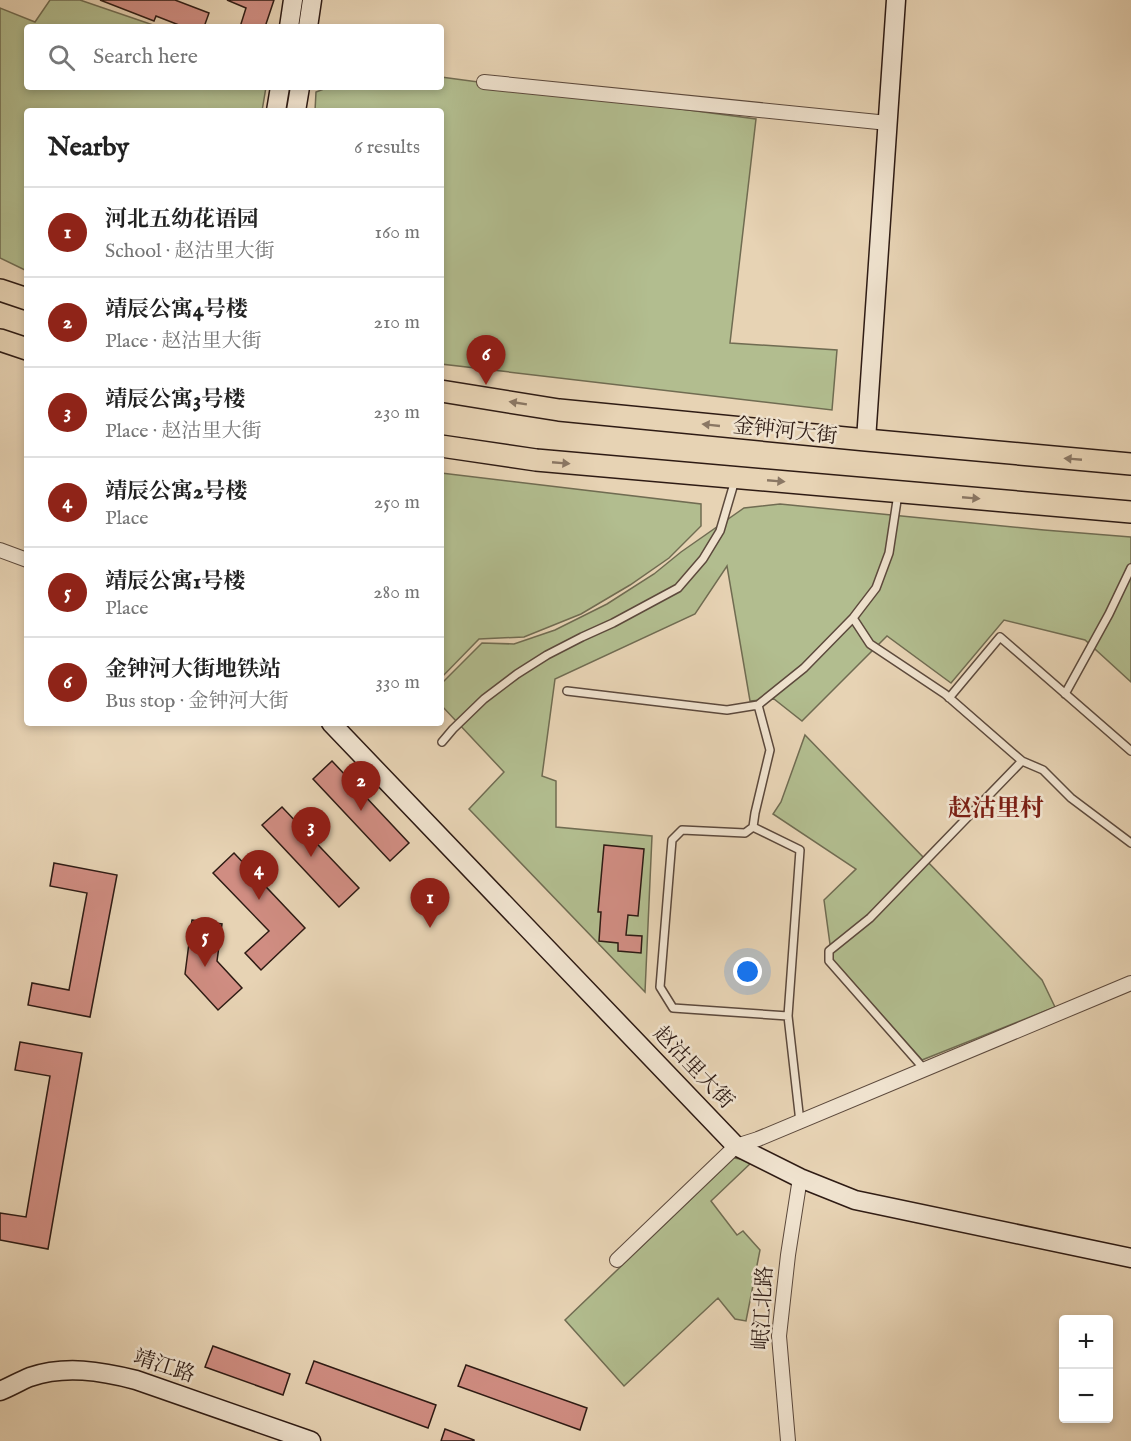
<!DOCTYPE html>
<meta charset="utf-8">
<style>
body{margin:0;font-family:"IM FELL English","Noto Serif SC",serif;background:#f6f6f6;color:#222}
.controls{position:absolute;right:18px;bottom:18px;display:grid;overflow:hidden;border-radius:6px;box-shadow:0 3px 9px #0003}
.controls button{width:54px;height:54px;display:grid;place-items:center;padding:0;border:0;border-bottom:2px solid #e0e0e0;background:#fff;color:#222;font:30px sans-serif}
.you{position:absolute;left:748px;top:972px;width:21px;height:21px;margin:-15px;border:4px solid #fff;border-radius:50%;background:#1a73e8;box-shadow:0 0 0 9px #1a73e833}
.badge{display:grid;place-items:center;width:39px;height:39px;border-radius:50%;background:#8f2418;color:#fff;font-size:20px;font-weight:700}
.pin{position:absolute;translate:-50% -50px;filter:drop-shadow(0 2px 3px #0008)}
.pin::after{content:'';position:absolute;top:32px;width:21px;height:18px;background:inherit;clip-path:polygon(0 0,100% 0,50% 100%)}
.list{margin:0;padding:0;list-style:none}
h2{display:flex;justify-content:space-between;align-items:center;height:78px;margin:0;padding:0 24px;font-size:26px}
h2 small{font-size:20px;font-weight:400;color:#767676}
.list li{display:grid;grid-template-columns:39px 1fr auto;gap:18px;align-items:center;box-sizing:border-box;height:90px;padding:0 24px;border-top:2px solid #e0e0e0}
.list b{display:block;font-size:22px;white-space:nowrap}
.list p{margin:0;font-size:20px;white-space:nowrap;color:#767676}
.list em{font-size:20px;font-style:normal;color:#767676}
.icon{flex:none;width:33px;height:33px;fill:none;stroke:currentColor;stroke-width:2;stroke-linecap:round;stroke-linejoin:round}
.map{position:relative;flex:none;width:1131px;height:1441px;overflow:hidden}
.search{position:absolute;background:#fff;box-shadow:0 3px 9px #0003;left:24px;top:24px;width:420px;height:66px;display:flex;align-items:center;gap:15px;box-sizing:border-box;padding:0 21px;border-radius:6px;color:#767676;font-size:22px}
.panel{position:absolute;background:#fff;box-shadow:0 3px 9px #0003;left:24px;top:108px;width:420px;height:618px;border-radius:6px}
.map>svg:first-child{display:block}
.green{fill:#b2bd8f;stroke:#706c52;stroke-width:1.5}
.building{fill:#d08d82;stroke:#2e1b14;stroke-width:1.5}
.lines{fill:none;stroke-linecap:round;stroke-linejoin:round}
.lane-casing{stroke:#5c493c;stroke-width:10}
.street-casing{stroke:#5c493c;stroke-width:16}
.secondary-casing{stroke:#2e1b14;stroke-width:21}
.primary-casing{stroke:#2e1b14;stroke-width:24}
.lane{stroke:#efe2ce;stroke-width:7}
.street{stroke:#efe2ce;stroke-width:14}
.secondary{stroke:#efe2ce;stroke-width:18}
.primary{stroke:#e7d3b4;stroke-width:21}
.oneway{fill:#8a7764}
.labels{text-anchor:middle;dominant-baseline:central;stroke-width:5;stroke-linejoin:round;paint-order:stroke}
.street-label{font-size:21px;fill:#2e1b14;stroke:#efe2ce}
.quarter-label{font-size:24px;font-weight:bold;fill:#7a1f14;stroke:#efe2ce}
</style>
<div class="map">
<svg width="1131" height="1441" viewBox="0 0 1131 1441">
<rect width="100%" height="100%" fill="#e7d3b4"/>
<filter id="stains"><feTurbulence type="fractalNoise" baseFrequency=".00333" numOctaves="4"/><feColorMatrix values="0 0 0 0 .2 0 0 0 0 .09 0 0 0 0 .02 0 0 0 .5 -.17"/></filter>
<radialGradient id="worn" r=".72"><stop offset=".6" stop-color="#630" stop-opacity="0"/><stop offset="1" stop-color="#630" stop-opacity=".3"/></radialGradient>
<path class="green" d="M50 0H80L159 27H27V87H266L262 111H27V271L0 258V8L35 22Z
M441 77 756 119 730 343 837 350 832 410 441 364V111H315L316 92 329 87H441Z
M441 473 701 504V526L669 558 630 585 581 614 524 637 479 639 441 678Z
M780 504 1044 530 1131 537V682L1085 640 1004 620 951 683 887 636 802 721 774 699 750 701 727 566 695 614 555 679 542 776 556 781V827L652 836 645 992 469 809 504 772 441 705V684L482 643 514 644 555 630 607 604 654 574 681 552 744 508Z
M805 735 1042 980 1055 1007 922 1060 832 959 824 900 856 869 773 814 781 802Z
M734 1158 753 1161 711 1201 737 1235 743 1231 760 1250 746 1321 735 1319 718 1298 624 1386 565 1320Z"/>
<path class="building" d="M100 0H175L209 13 204 27H184L156 16 154 21Z
M227 0H274L265 27H240L246 8Z
M332 761 409 843 390 861 313 779Z
M282 807 359 888 339 907 262 825Z
M604 845 644 849 638 916 628 915 626 935 642 936 641 953 618 951V943L599 941 601 912H598Z
M234 853 305 928 261 970 245 953 269 931 213 873Z
M54 863 117 875 90 1017 28 1005 32 983 69 990 87 893 50 886Z
M192 920 222 924 217 961 242 988 218 1010 185 974Z
M20 1042 82 1053 48 1249 0 1240V1213L26 1217 50 1076 15 1070Z
M213 1346 290 1374 283 1395 205 1367Z
M314 1361 436 1405 428 1428 306 1383Z
M466 1365 587 1408 580 1430 458 1386Z
M445 1429 474 1440V1441H441Z"/>
<g class="lines">
<defs>
<path id="lane" d="M853 618 870 644 945 694 1022 761
M567 691 727 710 758 705 804 668 853 618 876 588 889 553 898 494
M1065 694 1109 614 1131 568
M949 698 1000 637 1131 751
M758 705 770 750 755 813 753 827 800 850 788 1016 800 1122
M442 742 453 729 484 699 517 674 547 655 582 637 613 623 678 588 703 559 720 531 735 480
M753 827 745 833 682 830 672 840 660 987 673 1008 788 1016
M925 1070 829 961V951L870 918 1022 761 1043 770 1071 798 1131 843"/>
<path id="street" d="M484 82 888 123
M0 550 27 560
M617 1260 736 1146 758 1139 1131 983
M788 1441 779 1336 788 1255 800 1178"/>
<path id="secondary" d="M289 27 293 0
M308 27 312 0
M276 111 280 87
M296 111 300 87
M866 440 896 0
M331 723 736 1146 800 1178 855 1200 1131 1258
M0 1391C10 1387 20 1381 30 1377 65 1365 101 1371 136 1380L311 1441"/>
<path id="primary" d="M0 290 27 299
M0 340 27 349
M441 391 559 410 866 440 1131 464
M441 446 536 460 1131 512"/>
</defs>
<use href="#lane" class="lane-casing"/>
<use href="#street" class="street-casing"/>
<use href="#secondary" class="secondary-casing"/>
<use href="#primary" class="primary-casing"/>
<use href="#lane" class="lane"/>
<use href="#street" class="street"/>
<use href="#secondary" class="secondary"/>
<use href="#primary" class="primary"/>
</g>
<defs><path id="oneway-solid" d="M-6-.8H1V-3.2L6.5 0L1 3.2V.8H-6Z" transform="scale(1.5)"/></defs>
<g class="oneway">
<use href="#oneway-solid" transform="translate(518 403) rotate(-171)"/>
<use href="#oneway-solid" transform="translate(711 425) rotate(-174)"/>
<use href="#oneway-solid" transform="translate(1073 459) rotate(-175)"/>
<use href="#oneway-solid" transform="translate(561 463) rotate(5)"/>
<use href="#oneway-solid" transform="translate(776 481) rotate(5)"/>
<use href="#oneway-solid" transform="translate(971 498) rotate(5)"/>
</g>
<g class="labels">
<g class="street-label">
<text transform="translate(785 432) rotate(6)">金钟河大街</text>
<text transform="translate(693 1068) rotate(46)">赵沽里大街</text>
<text transform="translate(764 1308) rotate(-87)">岷江北路</text>
<text transform="translate(164 1367) rotate(18)">靖江路</text>
</g>
<g class="quarter-label">
<text x="996" y="809">赵沽里村</text>
</g>
</g>
<rect width="100%" height="100%" filter="url(#stains)"/>
<rect width="100%" height="100%" fill="url(#worn)"/>
</svg>
<div class="controls">
<button>+</button>
<button>−</button>
</div>
<div class="you"></div>
<div class="pin badge" style="left:430px;top:928px">1</div>
<div class="pin badge" style="left:361px;top:811px">2</div>
<div class="pin badge" style="left:311px;top:857px">3</div>
<div class="pin badge" style="left:259px;top:900px">4</div>
<div class="pin badge" style="left:205px;top:967px">5</div>
<div class="pin badge" style="left:486px;top:385px">6</div>
<div class="search"><svg class="icon" aria-label="search" viewBox="0 0 24 24"><circle cx="10" cy="10" r="6"/><path d="M15 15l6 6"/></svg>Search here</div>
<section class="panel">
<h2>Nearby<small>6 results</small></h2>
<ul class="list">
<li><span class="badge">1</span><div><b>河北五幼花语园</b><p>School · 赵沽里大街</p></div><em>160 m</em></li>
<li><span class="badge">2</span><div><b>靖辰公寓4号楼</b><p>Place · 赵沽里大街</p></div><em>210 m</em></li>
<li><span class="badge">3</span><div><b>靖辰公寓3号楼</b><p>Place · 赵沽里大街</p></div><em>230 m</em></li>
<li><span class="badge">4</span><div><b>靖辰公寓2号楼</b><p>Place</p></div><em>250 m</em></li>
<li><span class="badge">5</span><div><b>靖辰公寓1号楼</b><p>Place</p></div><em>280 m</em></li>
<li><span class="badge">6</span><div><b>金钟河大街地铁站</b><p>Bus stop · 金钟河大街</p></div><em>330 m</em></li>
</ul>
</section>
</div>
